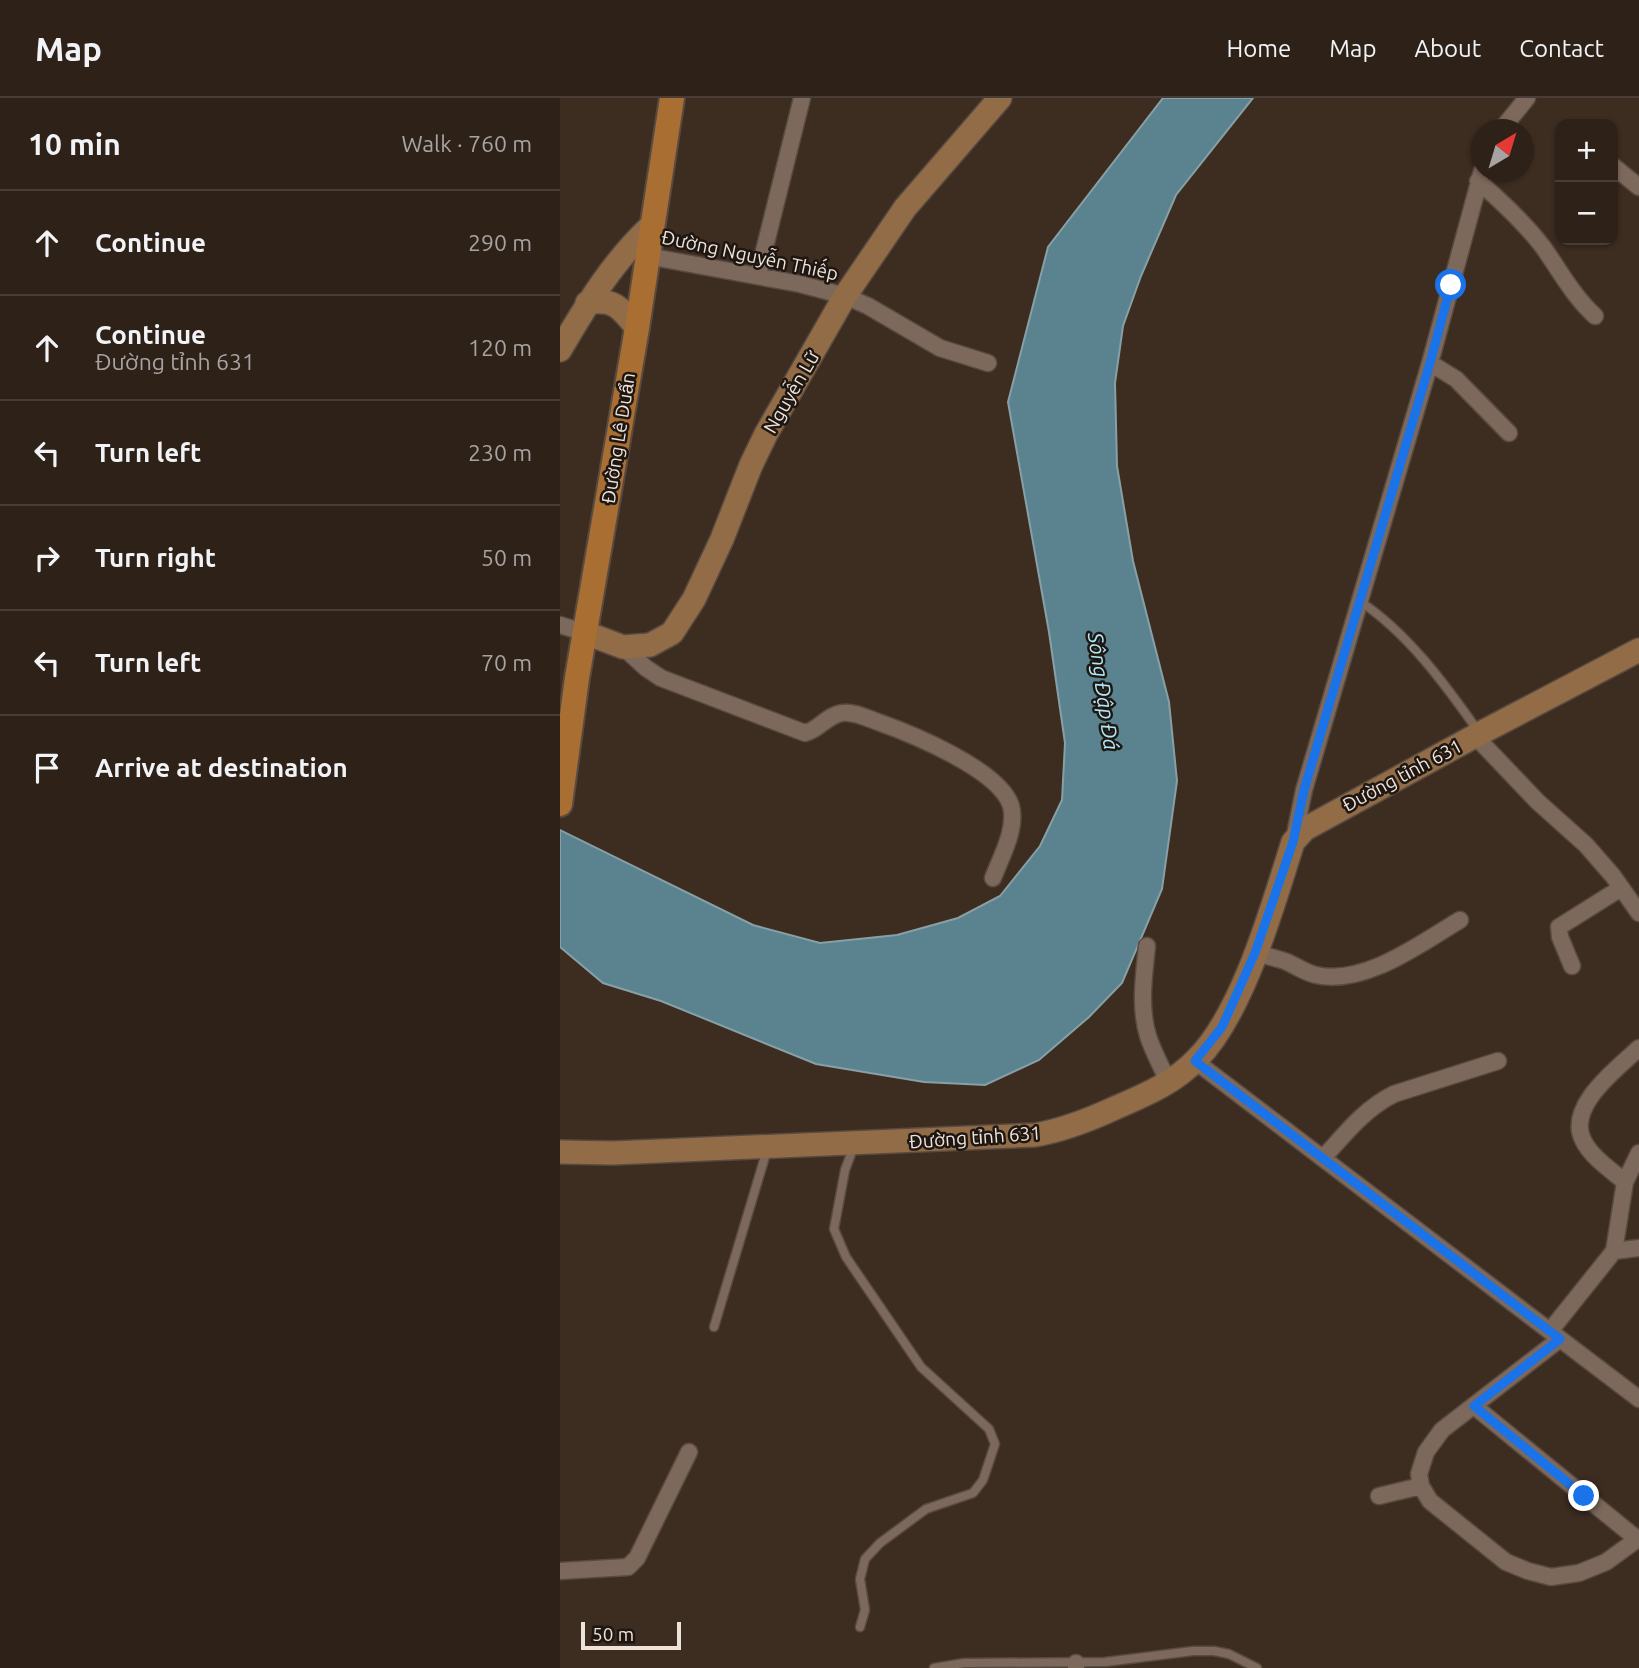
<!DOCTYPE html>
<meta charset="utf-8">
<style>
body{margin:0;font-family:Ubuntu,sans-serif;background:#362921;color:#f1f3f6}
.controls{position:absolute;right:21px;top:21px;display:grid;overflow:hidden;border-radius:14px;box-shadow:0 2px 5px #0004}
.controls button{width:63px;height:63px;display:grid;place-items:center;padding:0;border:0;border-bottom:2px solid #493e37;background:#2e2118;color:#f1f3f6;font:35px sans-serif}
.compass{position:absolute;left:911px;top:21px;width:63px;height:63px;border-radius:50%;background:#2e2118;box-shadow:0 2px 5px #0004;rotate:38deg}
.scale{position:absolute;left:21px;bottom:18px;width:100px;box-sizing:border-box;padding-left:7px;border:4px solid #eee3db;border-top:0;font-size:19px;line-height:24px;white-space:nowrap;color:#eee3db;-webkit-text-stroke:5px #1e1611;paint-order:stroke}
.stop{position:absolute;width:21px;height:21px;margin:-16px;border:5px solid #1a73e8;border-radius:50%;background:#fff}
.stop.end{background:#1a73e8;border-color:#fff;box-shadow:0 2px 7px #0008}
.list{margin:0;padding:0;list-style:none}
h2{display:flex;justify-content:space-between;align-items:center;height:91px;margin:0;padding:0 28px;font-size:30px}
h2 small{font-size:23px;font-weight:400;color:#a7a3a2}
.list li{display:grid;grid-template-columns:46px 1fr auto;gap:21px;align-items:center;box-sizing:border-box;height:105px;padding:0 28px;border-top:2px solid #493e37}
.list b{display:block;font-size:26px;white-space:nowrap}
.list p{margin:0;font-size:23px;white-space:nowrap;color:#a7a3a2}
.list em{font-size:23px;font-style:normal;color:#a7a3a2}
.icon{flex:none;width:38px;height:38px;fill:none;stroke:currentColor;stroke-width:2;stroke-linecap:round;stroke-linejoin:round}
.map{position:relative;flex:none;width:1079px;height:1570px;overflow:hidden}
header{display:flex;align-items:center;gap:42px;box-sizing:border-box;height:98px;padding:0 35px;background:#2e2118;border-bottom:2px solid #493e37}
header strong{font-size:33px}
nav{display:flex;gap:38px;margin-inline-start:auto;font-size:24px}
main{display:flex}
aside{flex:1;background:#2e2118}
.map>svg:first-child{display:block}
.water{fill:#5b838f;stroke:#87a0a6;stroke-width:2}
.lines{fill:none;stroke-linecap:round;stroke-linejoin:round}
.lane-casing{stroke:#584a40;stroke-width:11}
.street-casing{stroke:#584a40;stroke-width:19}
.secondary-casing{stroke:#584a40;stroke-width:26}
.primary-casing{stroke:#584a40;stroke-width:28}
.lane{stroke:#7d695c;stroke-width:8}
.street{stroke:#7d695c;stroke-width:16}
.secondary{stroke:#926c47;stroke-width:23}
.primary{stroke:#a86e32;stroke-width:24}
.route{stroke:#1a73e8;stroke-width:9}
.labels{text-anchor:middle;dominant-baseline:central;stroke-width:5;stroke-linejoin:round;paint-order:stroke}
.street-label{font-size:19px;fill:#eee3db;stroke:#1e1611}
.water-label{font-size:21px;font-style:italic;fill:#b0e8f9;stroke:#1e1611}
</style>
<header>
<strong>Map</strong>
<nav><a>Home</a><a>Map</a><a>About</a><a>Contact</a></nav>
</header>
<main>
<aside>
<h2>10 min<small>Walk · 760 m</small></h2>
<ul class="list">
<li><svg class="icon" aria-label="ahead" viewBox="0 0 24 24"><path d="M12 20V5M6 11l6-6 6 6"/></svg><div><b>Continue</b></div><em>290 m</em></li>
<li><svg class="icon" aria-label="ahead" viewBox="0 0 24 24"><path d="M12 20V5M6 11l6-6 6 6"/></svg><div><b>Continue</b><p>Đường tỉnh 631</p></div><em>120 m</em></li>
<li><svg class="icon" aria-label="left" viewBox="0 0 24 24"><path d="M17 20v-9H6M10 6l-5 5 5 5"/></svg><div><b>Turn left</b></div><em>230 m</em></li>
<li><svg class="icon" aria-label="right" viewBox="0 0 24 24"><path d="M7 20v-9h11M14 6l5 5-5 5"/></svg><div><b>Turn right</b></div><em>50 m</em></li>
<li><svg class="icon" aria-label="left" viewBox="0 0 24 24"><path d="M17 20v-9H6M10 6l-5 5 5 5"/></svg><div><b>Turn left</b></div><em>70 m</em></li>
<li><svg class="icon" aria-label="arrive" viewBox="0 0 24 24"><path d="M6 21V4h12l-3 4 3 4H6"/></svg><div><b>Arrive at destination</b></div></li>
</ul>
</aside>
<div class="map">
<svg width="1079" height="1570" viewBox="0 0 1079 1570">
<rect width="100%" height="100%" fill="#3d2c20"/>
<path class="water" d="M603 0H693L616 97 581 178 563 228 555 285 557 368 573 463 609 604 617 683 602 791 562 885 529 919 479 962 425 987 364 984 256 966 101 903 43 885 0 849V732L193 827 260 845 337 837 398 820 440 798 480 748 502 702 505 645 489 534 448 304 488 149Z"/>
<g class="lines">
<defs>
<path id="lane" d="M798 502C847 534 885 586 918 633
M294 1048 285 1072 274 1131 286 1159 361 1269 429 1331 435 1346 423 1382 413 1395 366 1411 320 1445 305 1461 300 1481 305 1512 300 1529
M154 1229 207 1052
M374 1570 404 1565 545 1564 633 1553H654L669 1556 697 1570"/>
<path id="street" d="M941 32 967 0
M1053 68 1079 89
M918 83C941 103 964 124 983 149 1000 173 1013 198 1035 218
M87 158 240 186 285 198 308 208 380 250 428 265
M198 177 242 0
M870 265 896 281 949 335
M0 527 26 535
M63 549 86 570 101 580 245 635C259 632 267 617 282 615 293 613 307 620 318 624 352 636 440 672 451 708 457 731 441 759 433 780
M915 638 978 704 1026 747 1053 778 1079 815
M734 741 744 692 870 265 922 73
M587 848C584 878 579 908 588 938 593 954 602 969 608 984
M695 855C706 858 717 860 727 864 736 868 746 875 756 877 805 888 861 845 900 822
M1012 868 1000 839 999 829 1061 790
M635 963 1079 1301
M763 1060C785 1036 804 1011 834 996L938 963
M1065 1084C1051 1072 1031 1059 1023 1042 1006 1008 1058 970 1079 950
M1054 1153 1079 1150
M990 1233 1054 1153 1065 1084 1079 1055
M1000 1241 882 1332 866 1354 859 1376 861 1388 870 1403 946 1464 968 1473 991 1479 1019 1475 1046 1464 1079 1440
M914 1308 1077 1441
M819 1398 861 1388
M0 1473 68 1469 77 1460 129 1354
M516 1565V1570"/>
<path id="secondary" d="M27 205C54 200 61 210 77 230
M0 252C27 206 53 163 92 127
M26 535 63 549 90 547 112 535 134 501 162 441 191 367 206 336 285 198 345 110 440 0
M0 1054 53 1055 475 1037C504 1032 529 1022 555 1010 585 997 614 985 637 961 683 915 713 807 733 744L745 731 915 638 1079 552"/>
<path id="primary" d="M0 706 17 580 77 230 112 0"/>
</defs>
<use href="#lane" class="lane-casing"/>
<use href="#street" class="street-casing"/>
<use href="#secondary" class="secondary-casing"/>
<use href="#primary" class="primary-casing"/>
<use href="#lane" class="lane"/>
<use href="#street" class="street"/>
<use href="#secondary" class="secondary"/>
<use href="#primary" class="primary"/>
</g>
<g class="lines">
<path class="route" d="M891 187 870 265 744 692 733 744 695 855 662 929 635 963 1000 1241 914 1308 1024 1398"/>
</g>
<g class="labels">
<g class="street-label">
<text transform="translate(190 157) rotate(12)">Đường Nguyễn Thiếp</text>
<text transform="translate(231 294) rotate(-60)">Nguyễn Lữ</text>
<text transform="translate(58 340) rotate(-81)">Đường Lê Duẩn</text>
<text transform="translate(842 677) rotate(-28)">Đường tỉnh 631</text>
<text transform="translate(415 1039) rotate(-4)">Đường tỉnh 631</text>
</g>
<g class="water-label">
<text transform="translate(544 593) rotate(82)">Sông Đập Đá</text>
</g>
</g>
</svg>
<div class="controls">
<button>+</button>
<button>−</button>
</div>
<svg class="compass" viewBox="-18 -18 36 36"><path d="M0-13l5 13h-10z" fill="#e53935"/><path d="M0 13l5-13h-10z" fill="#a7a3a2"/></svg>
<div class="scale">50 m</div>
<div class="stop" style="left:891px;top:187px"></div>
<div class="stop end" style="left:1024px;top:1398px"></div>
</div>
</main>
